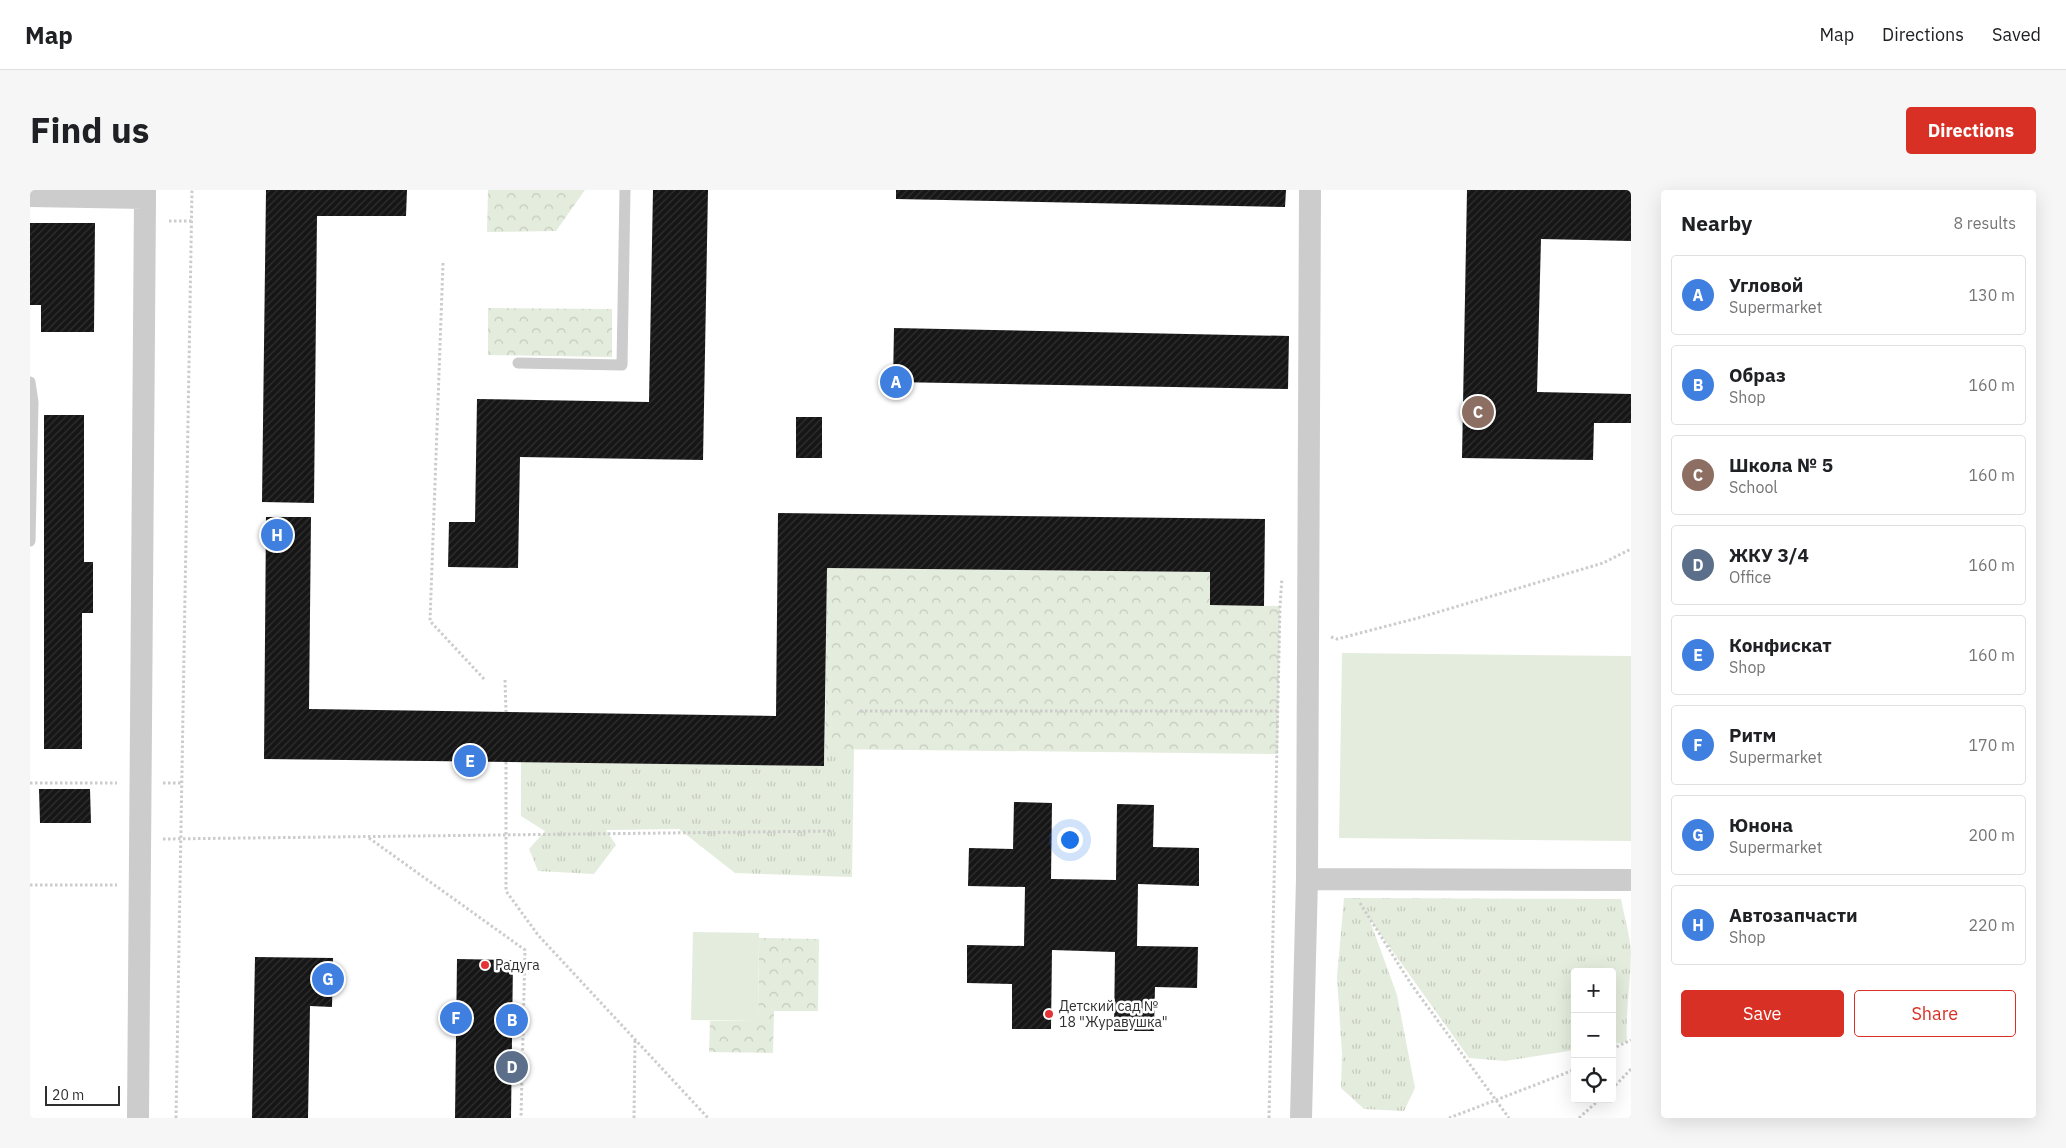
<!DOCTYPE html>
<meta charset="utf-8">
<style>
body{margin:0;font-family:"IBM Plex Sans",sans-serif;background:#f6f6f6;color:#202124}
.controls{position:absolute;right:15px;bottom:15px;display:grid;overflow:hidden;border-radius:5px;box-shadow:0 5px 20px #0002}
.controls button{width:45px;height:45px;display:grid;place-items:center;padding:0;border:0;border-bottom:1px solid #e0e0e0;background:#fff;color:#202124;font:25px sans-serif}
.scale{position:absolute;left:15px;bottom:12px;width:75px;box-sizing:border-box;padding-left:5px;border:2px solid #2f2f2f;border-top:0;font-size:14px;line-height:18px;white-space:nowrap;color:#2f2f2f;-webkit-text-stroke:4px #fff;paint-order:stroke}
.you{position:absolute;left:1039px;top:649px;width:18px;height:18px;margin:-12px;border:4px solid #fff;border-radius:50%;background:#1a73e8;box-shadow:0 0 0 8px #1a73e833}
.badge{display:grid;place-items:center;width:32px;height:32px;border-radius:50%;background:#d93025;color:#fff;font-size:16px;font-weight:700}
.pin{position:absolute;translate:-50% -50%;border:2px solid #fff;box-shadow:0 1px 5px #0006}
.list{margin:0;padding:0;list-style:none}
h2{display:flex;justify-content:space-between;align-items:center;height:65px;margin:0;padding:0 20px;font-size:21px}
h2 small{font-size:16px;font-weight:400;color:#757577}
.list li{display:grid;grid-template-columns:32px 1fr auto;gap:15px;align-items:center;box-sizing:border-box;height:80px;margin:0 10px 10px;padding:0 10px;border:1px solid #e0e0e0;border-radius:5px}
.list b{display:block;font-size:19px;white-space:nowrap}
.list p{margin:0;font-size:16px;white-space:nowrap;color:#757577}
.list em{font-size:16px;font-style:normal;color:#757577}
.actions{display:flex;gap:10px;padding:15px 20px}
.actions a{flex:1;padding:11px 0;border:1px solid #d93025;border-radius:5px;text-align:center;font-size:18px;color:#d93025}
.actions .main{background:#d93025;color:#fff}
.icon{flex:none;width:28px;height:28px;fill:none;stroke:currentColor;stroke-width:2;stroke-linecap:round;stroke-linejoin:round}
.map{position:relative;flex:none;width:1601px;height:928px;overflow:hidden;border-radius:5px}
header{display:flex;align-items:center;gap:30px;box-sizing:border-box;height:70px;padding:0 25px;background:#fff;border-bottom:1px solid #e0e0e0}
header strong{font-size:24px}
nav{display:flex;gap:28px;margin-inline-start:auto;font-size:18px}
.intro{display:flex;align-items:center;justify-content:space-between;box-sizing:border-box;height:120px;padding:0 30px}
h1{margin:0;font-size:35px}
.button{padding:12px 22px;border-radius:5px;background:#d93025;color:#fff;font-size:18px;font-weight:700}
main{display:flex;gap:30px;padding:0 30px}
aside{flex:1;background:#fff;border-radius:5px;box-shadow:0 5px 20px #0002}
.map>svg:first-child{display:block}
.grass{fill:url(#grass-tufts)}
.forest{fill:url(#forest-crowns)}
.garden{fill:#e4ecdd}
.building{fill:url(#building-hatch)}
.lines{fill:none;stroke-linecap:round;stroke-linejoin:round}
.path{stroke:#ccc;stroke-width:3;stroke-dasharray:2.5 2.5;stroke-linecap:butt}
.lane{stroke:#ccc;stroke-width:11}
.street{stroke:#ccc;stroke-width:22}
.poi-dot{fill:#e53234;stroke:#fff;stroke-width:2}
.labels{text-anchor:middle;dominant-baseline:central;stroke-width:5;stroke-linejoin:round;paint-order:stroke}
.poi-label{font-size:14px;fill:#2f2f2f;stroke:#fff;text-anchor:start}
</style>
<header>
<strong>Map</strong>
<nav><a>Map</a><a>Directions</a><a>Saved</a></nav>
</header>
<div class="intro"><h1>Find us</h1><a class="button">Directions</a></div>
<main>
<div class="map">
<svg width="1601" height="928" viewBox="0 0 1601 928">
<defs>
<pattern id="grass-tufts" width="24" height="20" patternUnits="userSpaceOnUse" patternTransform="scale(1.25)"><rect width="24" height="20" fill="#e4ecdd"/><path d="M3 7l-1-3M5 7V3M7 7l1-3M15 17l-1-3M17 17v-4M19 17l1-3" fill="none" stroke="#c4cbbe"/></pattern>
<pattern id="forest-crowns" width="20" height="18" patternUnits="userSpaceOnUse" patternTransform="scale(1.25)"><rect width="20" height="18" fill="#e4ecdd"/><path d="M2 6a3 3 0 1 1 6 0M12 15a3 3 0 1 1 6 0" fill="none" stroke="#c4cbbe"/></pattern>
<pattern id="building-hatch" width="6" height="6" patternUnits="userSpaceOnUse" patternTransform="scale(1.25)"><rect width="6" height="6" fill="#161616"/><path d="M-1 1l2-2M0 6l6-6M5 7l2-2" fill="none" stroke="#303030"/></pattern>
</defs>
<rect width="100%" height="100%" fill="#fff"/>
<path class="grass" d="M795 559H824L822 687 705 683 649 639 576 640 586 655 564 684 508 681 499 659 515 641 491 626V572L794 576Z
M1314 708 1591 709C1594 726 1600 745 1601 762 1601 792 1595 822 1597 852L1582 854V782H1545V860L1475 871 1439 868 1339 728 1367 805 1385 898 1374 921 1334 919 1311 898 1312 864 1307 787Z"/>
<path class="forest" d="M458 0H555L526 41 457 42Z
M458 118 582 119V167L458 165Z
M797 378 1180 382V415L1250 416 1248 564 795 559Z
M729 748 789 749 788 821H744L743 863 679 862 680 831H728Z"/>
<path class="garden" d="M1312 463 1601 466V651L1309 648Z
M663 742 729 743 728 831 661 830Z"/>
<path class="building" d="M236 0H377L376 26H287L284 313 232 312Z
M623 0H678L673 270 490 267 488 378 418 377 419 332H445L447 209 619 212Z
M866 0H1256L1255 17 866 9Z
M1437 0H1601V51L1511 49 1507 202 1601 204V233H1564L1563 270 1432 268Z
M0 33H65L64 142H11V115H0Z
M864 138 1259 146 1258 199 863 192Z
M14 225H54V372H63V423H52V559H14Z
M766 227H792V268H766Z
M748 323 1235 329 1234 416 1180 415V382L797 378 794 576 234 569 236 327H281L279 519 746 526Z
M9 599H60L61 633H10Z
M984 612 1022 613 1021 689 1086 690 1087 614 1124 615 1123 657 1169 658V696L1108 694 1107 756 1168 757 1167 798 1125 797 1124 841H1084L1085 762 1022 760 1021 839H982V794L937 793V755L994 756 995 697 938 696 939 658 983 659Z
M225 767 303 768 302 817 280 816 278 928H222Z
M427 769 483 770 481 928H425Z"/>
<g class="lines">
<path class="path" d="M139 31H162
M413 73 400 431 455 490
M1301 447 1307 449 1388 428 1573 373 1601 359
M475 490 476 522
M830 521H1250
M476 572V701L508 745 678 928
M0 593H87
M133 593H152
M339 648 495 760 491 928
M133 649 804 641
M0 695H87
M1330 713 1381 794 1479 928
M1582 859 1601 850
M1582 899 1601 879
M146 928 162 0
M604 928 605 849
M1239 928 1250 416 1252 388
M1419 928 1531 885 1545 879
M1549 928 1570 909"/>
<path class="lane" d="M488 173 592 175 595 0
M0 192 3 212 0 351"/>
<path class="street" d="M0 6 115 8V0
M1277 689 1601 690
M108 928 115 8
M1271 928 1277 689 1280 0"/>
</g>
<g class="poi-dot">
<circle cx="455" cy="775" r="5"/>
<circle cx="1019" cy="824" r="5"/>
</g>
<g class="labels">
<g class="poi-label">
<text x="465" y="775">Радуга</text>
<text x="1029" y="816">Детский сад №<tspan x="1029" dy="16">18 "Журавушка"</tspan></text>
</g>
</g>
</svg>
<div class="controls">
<button>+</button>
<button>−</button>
<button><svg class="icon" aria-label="locate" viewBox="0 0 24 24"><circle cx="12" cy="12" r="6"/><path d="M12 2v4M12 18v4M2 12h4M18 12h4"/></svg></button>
</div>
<div class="scale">20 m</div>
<div class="you"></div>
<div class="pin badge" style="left:866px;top:192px;background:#3f7fe0">A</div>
<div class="pin badge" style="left:482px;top:830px;background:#3f7fe0">B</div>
<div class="pin badge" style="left:1448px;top:222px;background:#8d6e63">C</div>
<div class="pin badge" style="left:482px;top:877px;background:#5c6f8a">D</div>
<div class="pin badge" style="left:440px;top:571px;background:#3f7fe0">E</div>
<div class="pin badge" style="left:426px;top:828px;background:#3f7fe0">F</div>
<div class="pin badge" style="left:298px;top:789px;background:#3f7fe0">G</div>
<div class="pin badge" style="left:247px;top:345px;background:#3f7fe0">H</div>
</div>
<aside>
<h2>Nearby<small>8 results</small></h2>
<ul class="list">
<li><span class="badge" style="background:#3f7fe0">A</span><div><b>Угловой</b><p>Supermarket</p></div><em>130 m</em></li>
<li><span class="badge" style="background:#3f7fe0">B</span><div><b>Образ</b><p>Shop</p></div><em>160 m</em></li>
<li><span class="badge" style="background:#8d6e63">C</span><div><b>Школа № 5</b><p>School</p></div><em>160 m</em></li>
<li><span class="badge" style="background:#5c6f8a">D</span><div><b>ЖКУ 3/4</b><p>Office</p></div><em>160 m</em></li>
<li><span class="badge" style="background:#3f7fe0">E</span><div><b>Конфискат</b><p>Shop</p></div><em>160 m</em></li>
<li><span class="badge" style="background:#3f7fe0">F</span><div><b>Ритм</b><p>Supermarket</p></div><em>170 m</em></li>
<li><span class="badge" style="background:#3f7fe0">G</span><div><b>Юнона</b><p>Supermarket</p></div><em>200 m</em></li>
<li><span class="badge" style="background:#3f7fe0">H</span><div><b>Автозапчасти</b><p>Shop</p></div><em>220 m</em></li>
</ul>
<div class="actions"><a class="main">Save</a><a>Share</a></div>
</aside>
</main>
